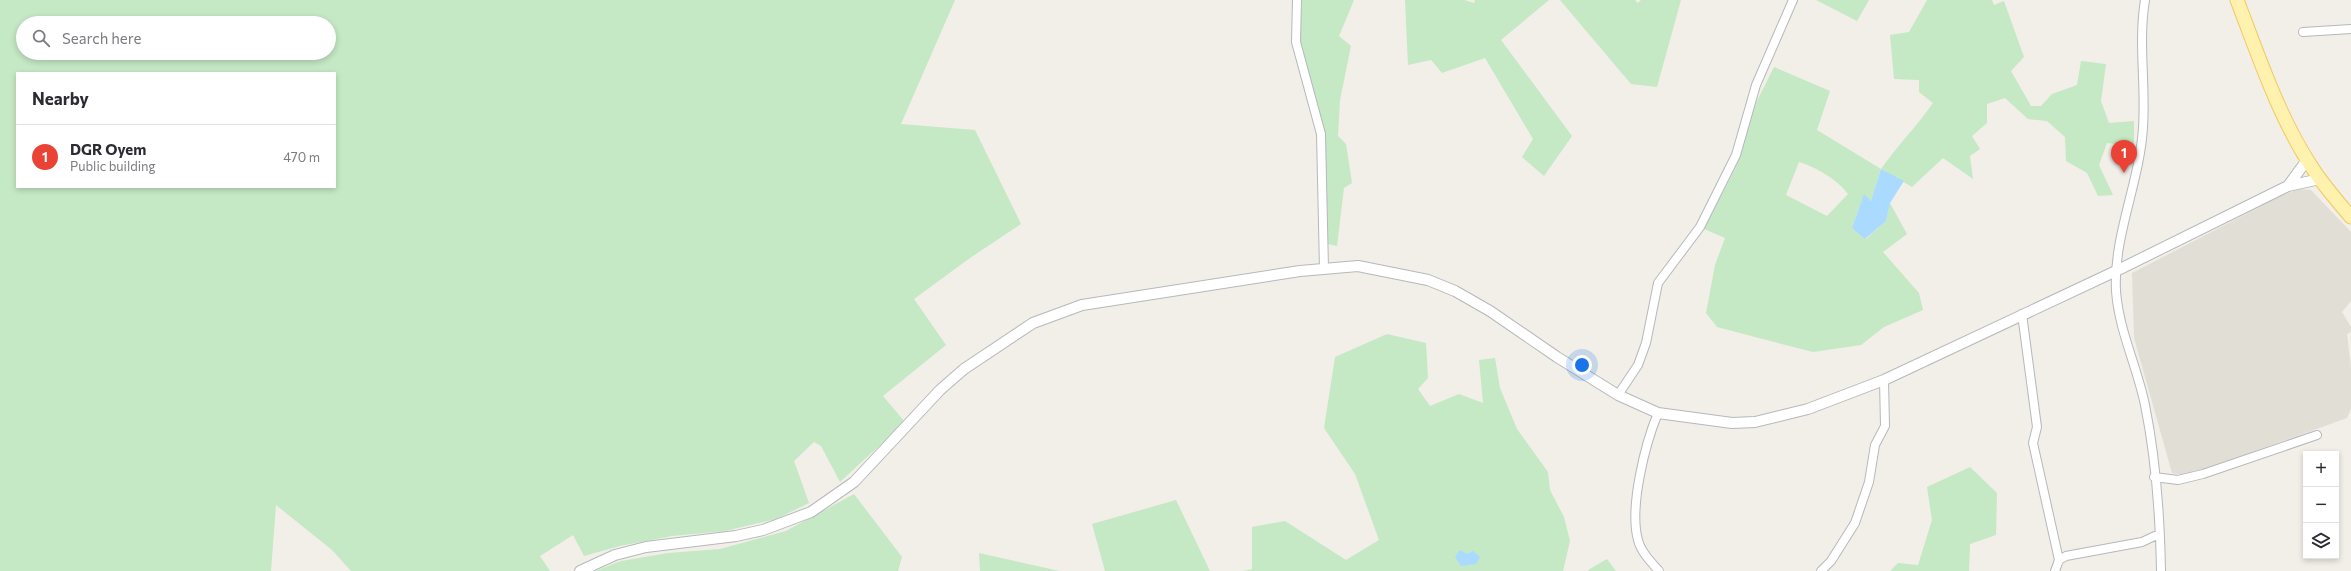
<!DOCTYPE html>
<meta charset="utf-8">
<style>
body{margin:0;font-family:Commissioner,sans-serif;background:#f7f7f7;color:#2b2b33}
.controls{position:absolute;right:12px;bottom:12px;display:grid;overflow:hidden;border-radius:0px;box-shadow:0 2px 6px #0003}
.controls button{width:36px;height:36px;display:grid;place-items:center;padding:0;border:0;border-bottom:1px solid #e1e1e2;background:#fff;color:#2b2b33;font:20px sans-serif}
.you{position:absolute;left:1582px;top:365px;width:14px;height:14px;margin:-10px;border:3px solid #fff;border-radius:50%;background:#1a73e8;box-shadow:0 0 0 6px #1a73e833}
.badge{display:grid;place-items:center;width:26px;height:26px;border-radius:50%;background:#ea4335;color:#fff;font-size:13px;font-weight:700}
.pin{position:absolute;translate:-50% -33px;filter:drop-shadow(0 1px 2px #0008)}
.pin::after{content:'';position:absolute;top:21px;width:14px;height:12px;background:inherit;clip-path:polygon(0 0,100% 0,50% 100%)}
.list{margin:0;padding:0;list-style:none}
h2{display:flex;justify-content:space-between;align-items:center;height:52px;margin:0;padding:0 16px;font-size:17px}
h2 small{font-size:13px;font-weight:400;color:#7c7c81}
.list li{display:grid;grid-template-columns:26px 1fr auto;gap:12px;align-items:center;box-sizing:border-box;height:64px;padding:0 16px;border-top:1px solid #e1e1e2}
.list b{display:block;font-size:15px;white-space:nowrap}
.list p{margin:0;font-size:13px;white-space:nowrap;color:#7c7c81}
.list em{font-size:13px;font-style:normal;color:#7c7c81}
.icon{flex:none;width:22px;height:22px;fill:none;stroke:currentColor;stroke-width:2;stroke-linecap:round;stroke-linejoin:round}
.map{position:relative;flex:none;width:2351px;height:571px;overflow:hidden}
.search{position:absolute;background:#fff;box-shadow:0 2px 6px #0003;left:16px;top:16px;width:320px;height:44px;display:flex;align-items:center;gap:10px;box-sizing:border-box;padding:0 14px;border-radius:22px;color:#7c7c81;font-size:15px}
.panel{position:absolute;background:#fff;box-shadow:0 2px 6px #0003;left:16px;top:72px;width:320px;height:116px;border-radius:0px}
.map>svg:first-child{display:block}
.education{fill:#e1ded6}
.green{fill:#c5e8c5;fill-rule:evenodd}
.water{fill:#aadaff}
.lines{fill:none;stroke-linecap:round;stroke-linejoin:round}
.minor-casing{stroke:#b5b8bc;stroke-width:10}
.tertiary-casing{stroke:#b5b8bc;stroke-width:12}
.primary-casing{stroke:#f2c960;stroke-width:15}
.minor{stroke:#fff;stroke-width:8}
.tertiary{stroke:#fff;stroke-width:10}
.primary{stroke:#fff2af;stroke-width:13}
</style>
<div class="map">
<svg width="2351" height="571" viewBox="0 0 2351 571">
<rect width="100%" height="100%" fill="#f1efe8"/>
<path class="education" d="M2298 189 2311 190 2351 232V301L2342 312 2351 327V332L2347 334 2351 368V408L2347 418 2219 464 2182 475 2172 473 2134 338 2132 273 2279 197Z"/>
<path class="green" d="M0 0H955L901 124 975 130 1021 224 970 258 914 299 946 345 883 396 905 422 840 482 821 446 814 442 794 461 809 503 776 519 725 531 672 536 620 546 584 556 573 535 540 556 550 571H351L332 550 276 505 271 571H0ZM23 23H329V53H23ZM17 73H335V187H17Z
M1302 0H1354L1339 36 1351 46 1340 100 1338 136 1346 144 1352 183 1344 188 1337 246 1328 244 1325 133 1300 42Z
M1405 0H1464L1474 3 1475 0H1549L1501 40 1572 136 1544 176 1522 157 1533 139 1485 58 1442 73 1431 60 1408 65Z
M1560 0H1635L1638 3 1641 0H1681L1657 87 1631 84Z
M1816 0H1869L1857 21Z
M1927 0H1992L1994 5 2004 1 2024 57 2011 71 2031 106H2041L2052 94 2077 85 2081 61 2106 64 2101 101 2109 123 2134 121V146L2107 143 2099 165 2113 195 2098 196 2087 173 2066 161 2065 137 2047 121 2028 119 2005 98 1987 104V123L1972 136 1980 149 1970 156 1973 179 1943 158 1912 187 1881 169 1871 201 1864 195 1852 228 1866 239 1886 221 1890 203 1907 234 1883 252 1919 293 1923 310 1884 327 1861 345 1813 352 1717 327 1706 313 1715 265 1725 238 1704 229 1735 169 1756 103 1774 67 1830 91 1817 130 1881 169C1897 146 1917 126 1933 103L1919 92V80L1894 79 1890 35 1909 32ZM1799 162C1816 167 1838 180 1848 194L1827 216 1786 195Z
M1387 334 1426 343 1428 378 1418 389 1430 406 1459 394 1483 403 1479 360 1495 358 1500 388 1517 429 1548 472 1550 490 1564 517 1570 541 1563 571H1243L1252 569V527L1285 521 1346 560 1379 540 1355 474 1324 428 1335 357Z
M1970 467 1997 493 1996 535 1970 544 1969 571H1890L1898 563 1918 565 1932 520 1927 487Z
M854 494 902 557 898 571H595L621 561 668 553 720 549 786 531Z
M1176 500 1210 571H1105L1092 524Z
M979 553 1059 571H980Z
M1607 559 1616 571H1589L1588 570Z"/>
<path class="water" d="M1881 169 1904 181 1890 203 1886 221 1865 239 1852 228 1864 194 1871 201Z
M1460 550 1467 554 1473 551 1480 557 1476 564 1461 566 1455 557Z"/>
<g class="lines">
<defs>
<path id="minor" d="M1297 0 1296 42 1321 134 1324 269
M2145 0C2138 42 2146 85 2143 127 2140 182 2113 236 2116 291 2119 331 2137 366 2145 405 2156 459 2160 516 2161 571
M2303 32 2351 29
M2022 314 2037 427 2033 443 2059 560
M1618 395 1638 365 1646 343 1658 283 1700 227 1736 155 1756 85 1793 0
M1658 413C1645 444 1629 508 1638 540 1641 552 1651 562 1659 571
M2154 477 2178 480 2203 474 2317 435
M1821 571 1831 561 1855 523 1869 482 1875 445 1885 426 1884 380
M2055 571 2059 560 2066 556 2142 542 2159 534"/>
<path id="tertiary" d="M2288 186 2307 160
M580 571 615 555 646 547 736 536 763 530 811 512 854 482 940 390 964 369 1033 323 1082 305 1300 271 1358 266 1428 280 1455 291 1490 311 1557 357 1618 395 1658 413 1732 423 1755 422 1808 409 1884 380 2116 271 2288 186 2320 179"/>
<path id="primary" d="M2237 0C2259 57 2279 118 2313 169 2324 186 2338 202 2351 217"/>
</defs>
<use href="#minor" class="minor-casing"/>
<use href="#tertiary" class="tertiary-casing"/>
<use href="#primary" class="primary-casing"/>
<use href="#minor" class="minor"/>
<use href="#tertiary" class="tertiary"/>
<use href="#primary" class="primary"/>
</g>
</svg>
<div class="controls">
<button>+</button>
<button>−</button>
<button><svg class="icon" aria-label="layers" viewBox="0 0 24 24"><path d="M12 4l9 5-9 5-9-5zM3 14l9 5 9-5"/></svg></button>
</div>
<div class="you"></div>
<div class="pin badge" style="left:2124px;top:173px">1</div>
<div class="search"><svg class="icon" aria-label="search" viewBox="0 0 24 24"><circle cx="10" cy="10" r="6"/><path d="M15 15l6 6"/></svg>Search here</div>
<section class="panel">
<h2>Nearby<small></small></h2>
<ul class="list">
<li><span class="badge">1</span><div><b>DGR Oyem</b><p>Public building</p></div><em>470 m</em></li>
</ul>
</section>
</div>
